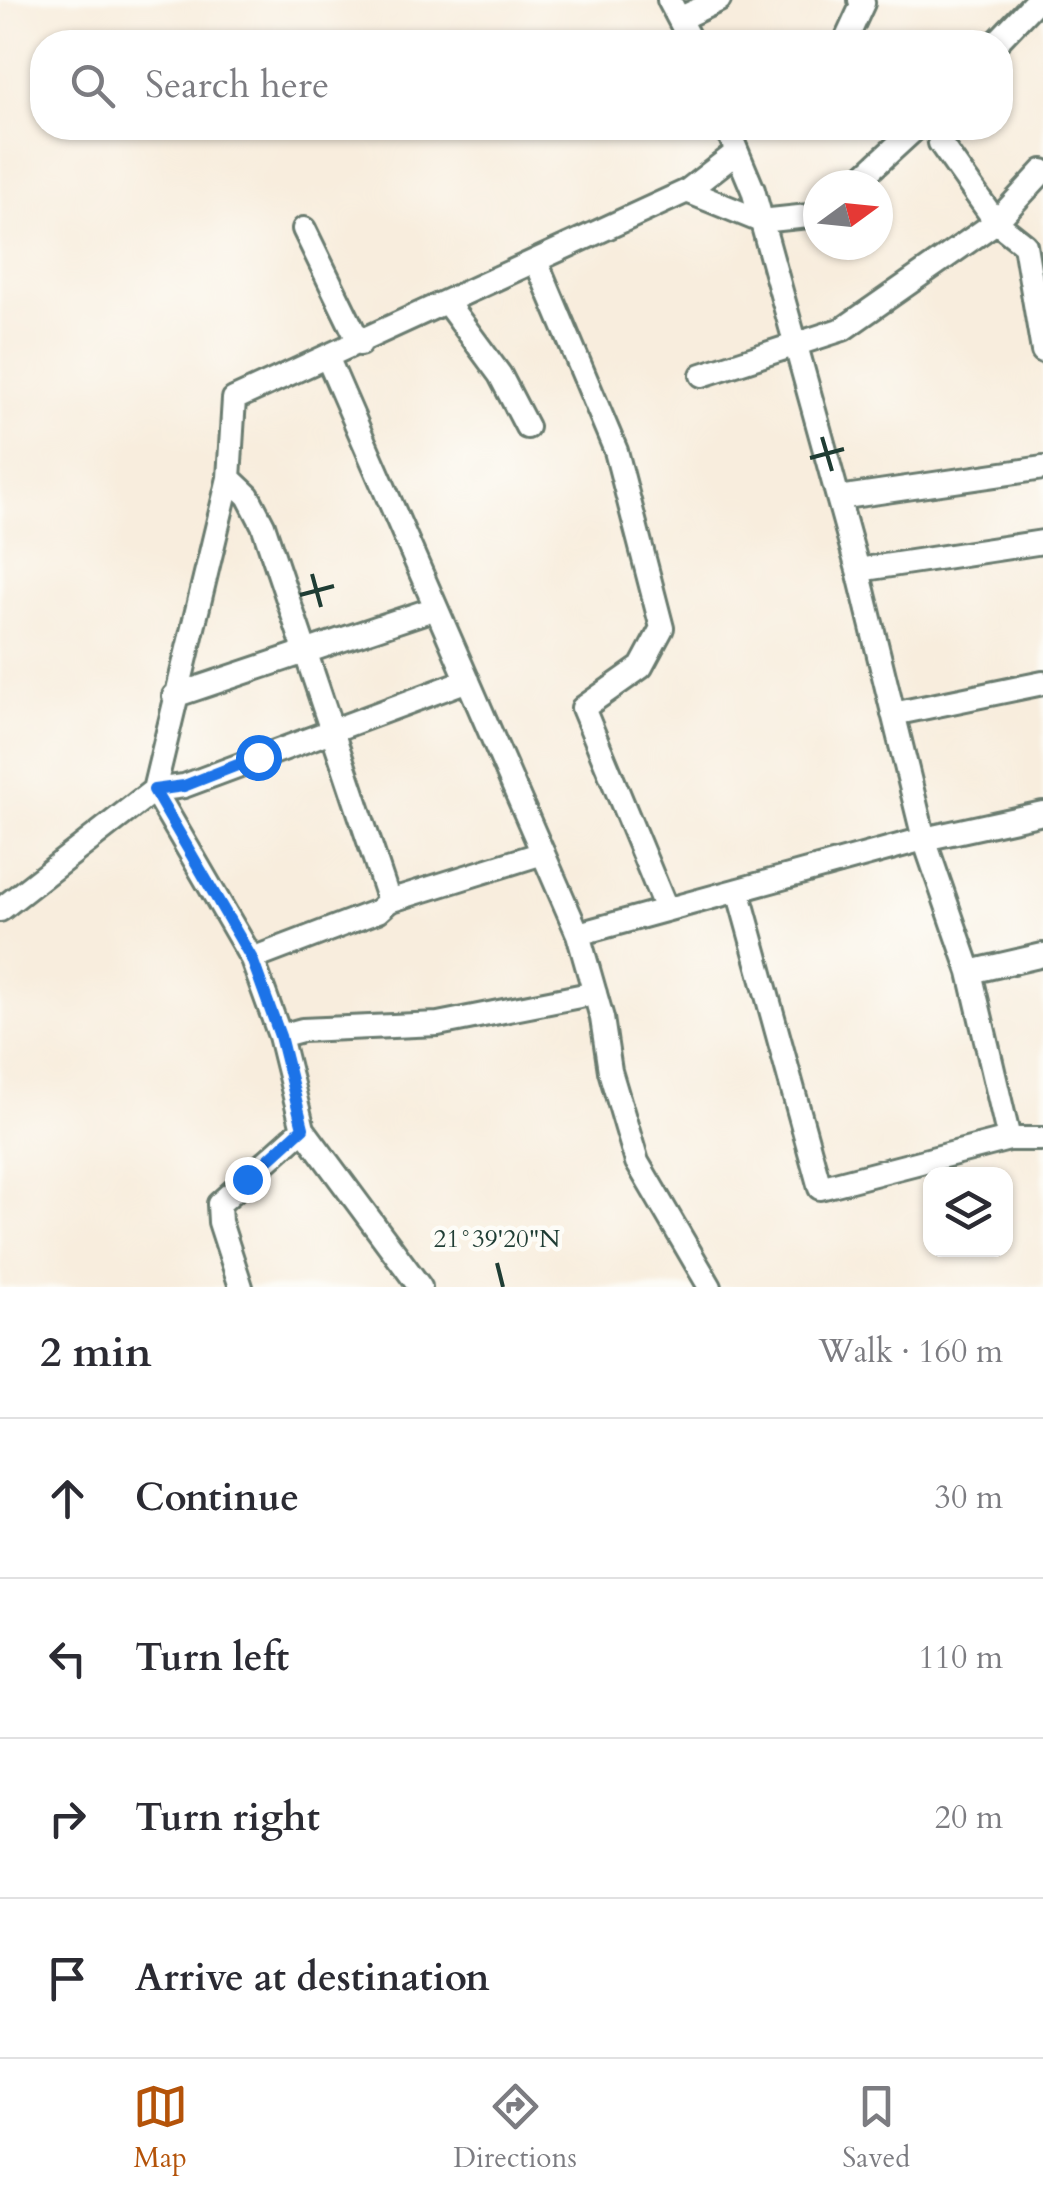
<!DOCTYPE html>
<meta charset="utf-8">
<style>
body{margin:0;font-family:Cardo,serif;background:#f7f7f7;color:#2b2b33}
.controls{position:absolute;right:30px;bottom:30px;display:grid;overflow:hidden;border-radius:20px;box-shadow:0 2px 8px #0004}
.controls button{width:90px;height:90px;display:grid;place-items:center;padding:0;border:0;border-bottom:2px solid #e1e1e2;background:#fff;color:#2b2b33;font:50px sans-serif}
.compass{position:absolute;left:803px;top:170px;width:90px;height:90px;border-radius:50%;background:#fff;box-shadow:0 2px 8px #0004;rotate:75deg}
.stop{position:absolute;width:30px;height:30px;margin:-22px;border:8px solid #1a73e8;border-radius:50%;background:#fff}
.stop.end{background:#1a73e8;border-color:#fff;box-shadow:0 2px 10px #0008}
.list{margin:0;padding:0;list-style:none}
h2{display:flex;justify-content:space-between;align-items:center;height:130px;margin:0;padding:0 40px;font-size:42px}
h2 small{font-size:32px;font-weight:400;color:#7c7c81}
.list li{display:grid;grid-template-columns:65px 1fr auto;gap:30px;align-items:center;box-sizing:border-box;height:160px;padding:0 40px;border-top:2px solid #e1e1e2}
.list b{display:block;font-size:38px;white-space:nowrap}
.list em{font-size:32px;font-style:normal;color:#7c7c81}
.icon{flex:none;width:55px;height:55px;fill:none;stroke:currentColor;stroke-width:2;stroke-linecap:round;stroke-linejoin:round}
.map{position:relative;flex:none;width:1043px;height:1287px;overflow:hidden}
.search{position:absolute;background:#fff;box-shadow:0 2px 8px #0004;left:30px;right:30px;top:30px;height:110px;display:flex;align-items:center;gap:25px;box-sizing:border-box;padding:0 35px;border-radius:40px;color:#7c7c81;font-size:38px}
.sheet{height:770px;background:#fff}
nav{display:flex;justify-content:space-around;align-items:center;box-sizing:border-box;height:140px;border-top:2px solid #e1e1e2;background:#fff;font-size:28px;color:#7c7c81}
nav a{display:grid;justify-items:center;gap:5px}
nav .on{color:#b45309}
.map>svg:first-child{display:block}
.lines{fill:none;stroke-linecap:round;stroke-linejoin:round}
.minor-casing{stroke:#6b7b6f;stroke-width:28}
.minor{stroke:#fff;stroke-width:22}
.route{stroke:#1a73e8;stroke-width:12}
.ticks{fill:none;stroke:#1f3d34;stroke-width:4}
.ticks-label{font-size:25px;text-anchor:middle;fill:#1f3d34;stroke:#fdfcf7;stroke-width:9;stroke-linejoin:round;paint-order:stroke}
</style>
<div class="map">
<svg width="1043" height="1287" viewBox="0 0 1043 1287">
<rect width="100%" height="100%" fill="#fdfcf7"/>
<filter id="ink" filterUnits="userSpaceOnUse"><feTurbulence type="fractalNoise" baseFrequency=".01" numOctaves="2"/><feDisplacementMap in="SourceGraphic" scale="20" xChannelSelector="R" yChannelSelector="G"/><feConvolveMatrix kernelMatrix="1 2 1 2 8 2 1 2 1" color-interpolation-filters="sRGB"/></filter>
<filter id="wash" filterUnits="userSpaceOnUse"><feTurbulence type="fractalNoise" baseFrequency=".0048" numOctaves="4" result="noise"/><feDisplacementMap in="SourceGraphic" scale="40" xChannelSelector="R" yChannelSelector="G"/><feGaussianBlur stdDeviation="2.25" result="paint"/><feColorMatrix in="noise" values="0 0 0 0 0 0 0 0 0 0 0 0 0 0 0 0 0 1.4 0 .05"/><feComposite in="paint" operator="in"/></filter>
<g filter="url(#wash)">
<rect width="100%" height="100%" fill="#f8eddd"/>
</g>
<g filter="url(#ink)">
<g class="lines">
<defs>
<path id="minor" d="M669 0 691 42
M679 19 719 0
M845 42 863 3 860 0
M997 42 1037 0
M727 128 753 190 858 570 924 839 970 972 1009 1139
M1043 171 996 222 1025 245 1043 351
M854 185 916 128
M687 191 761 221 818 215
M304 229 360 344
M536 261 616 451 662 628 641 667 583 708 666 909
M447 303 500 375 527 427
M328 359 578 934 602 1018 610 1071 637 1162 710 1287
M702 375 843 329 996 222 940 143 938 128
M229 478 248 496 263 525 389 901
M838 498 1043 468
M858 570 1043 542
M174 696 436 608
M893 714 1043 683
M738 890 820 1188 1009 1139H1043
M0 910 154 790 184 786 468 680
M578 934 924 839 1043 813
M252 959 378 911 389 901 543 853
M970 972 1043 955
M280 1036 302 1030 438 1024 595 993
M241 1287 220 1222 219 1204 303 1129
M420 1287 303 1129 280 1036 252 959 154 790 229 478 234 399 687 191 737 152"/>
</defs>
<use href="#minor" class="minor-casing"/>
<use href="#minor" class="minor"/>
</g>
</g>
<g class="lines" filter="url(#ink)">
<path class="route" d="M247 1179 303 1128 280 1036 252 959 154 790 184 786 258 757"/>
</g>
<path class="ticks" d="M822 437 832 471M810 458 844 449M312 574 321 607M300 595 334 586M497 1263 503 1287"/>
<g class="ticks-label">
<text x="497" y="1247">21°39'20"N</text>
</g>
</svg>
<div class="controls">
<button><svg class="icon" aria-label="layers" viewBox="0 0 24 24"><path d="M12 4l9 5-9 5-9-5zM3 14l9 5 9-5"/></svg></button>
</div>
<svg class="compass" viewBox="-18 -18 36 36"><path d="M0-13l5 13h-10z" fill="#e53935"/><path d="M0 13l5-13h-10z" fill="#7c7c81"/></svg>
<div class="stop" style="left:258px;top:757px"></div>
<div class="stop end" style="left:247px;top:1179px"></div>
<div class="search"><svg class="icon" aria-label="search" viewBox="0 0 24 24"><circle cx="10" cy="10" r="6"/><path d="M15 15l6 6"/></svg>Search here</div>
</div>
<section class="sheet">
<h2>2 min<small>Walk · 160 m</small></h2>
<ul class="list">
<li><svg class="icon" aria-label="ahead" viewBox="0 0 24 24"><path d="M12 20V5M6 11l6-6 6 6"/></svg><div><b>Continue</b></div><em>30 m</em></li>
<li><svg class="icon" aria-label="left" viewBox="0 0 24 24"><path d="M17 20v-9H6M10 6l-5 5 5 5"/></svg><div><b>Turn left</b></div><em>110 m</em></li>
<li><svg class="icon" aria-label="right" viewBox="0 0 24 24"><path d="M7 20v-9h11M14 6l5 5-5 5"/></svg><div><b>Turn right</b></div><em>20 m</em></li>
<li><svg class="icon" aria-label="arrive" viewBox="0 0 24 24"><path d="M6 21V4h12l-3 4 3 4H6"/></svg><div><b>Arrive at destination</b></div></li>
</ul>
</section>
<nav>
<a class="on"><svg class="icon" aria-label="map" viewBox="0 0 24 24"><path d="M3 6l6-2 6 2 6-2v14l-6 2-6-2-6 2zM9 4v14M15 6v14"/></svg>Map</a>
<a><svg class="icon" aria-label="directions" viewBox="0 0 24 24"><path d="M12 3l9 9-9 9-9-9zM9 14v-3h6M13 9l2 2-2 2"/></svg>Directions</a>
<a><svg class="icon" aria-label="saved" viewBox="0 0 24 24"><path d="M7 4h10v16l-5-4-5 4z"/></svg>Saved</a>
</nav>
